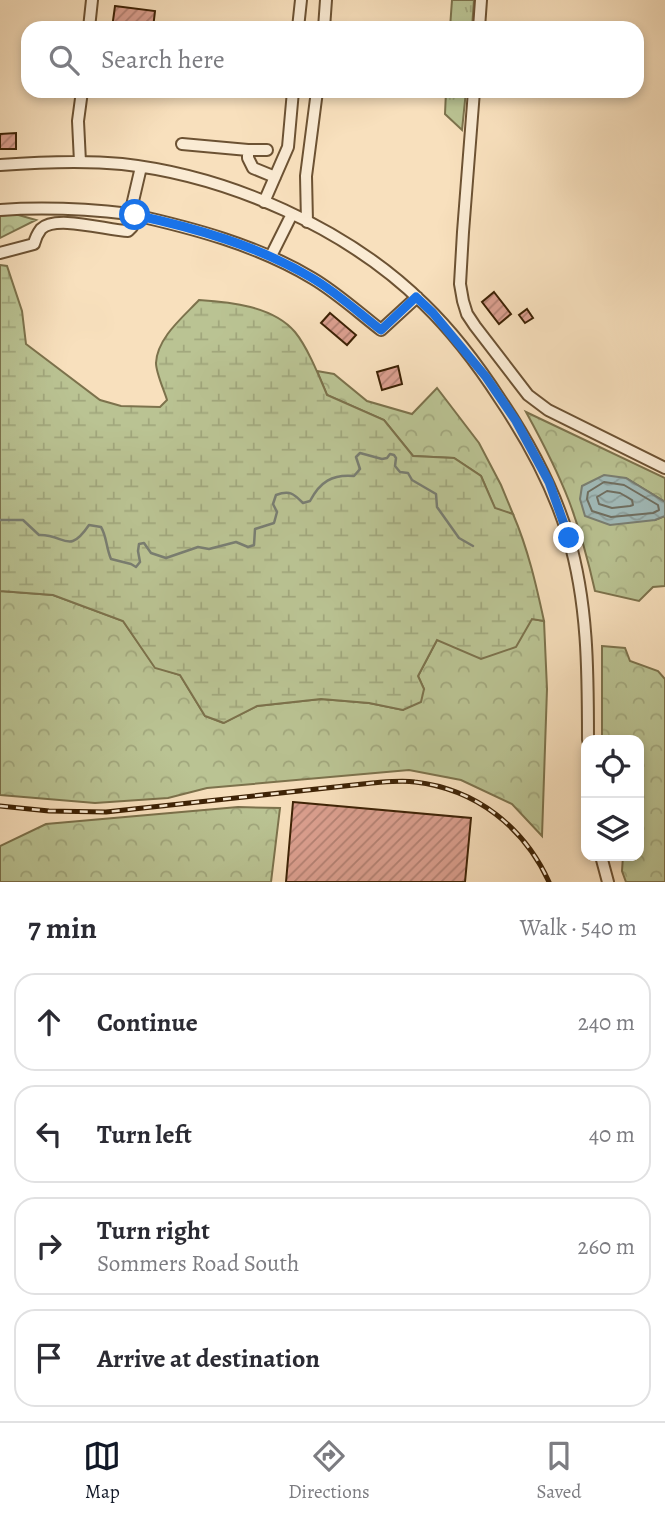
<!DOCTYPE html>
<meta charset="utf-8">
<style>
body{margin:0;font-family:Alegreya,serif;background:#f7f7f7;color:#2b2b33}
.controls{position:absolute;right:21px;bottom:21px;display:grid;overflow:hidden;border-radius:14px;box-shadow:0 4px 10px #0003}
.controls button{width:63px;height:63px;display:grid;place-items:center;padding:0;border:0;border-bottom:2px solid #e1e1e2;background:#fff;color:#2b2b33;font:35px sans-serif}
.stop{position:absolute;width:21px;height:21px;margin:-16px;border:5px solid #1a73e8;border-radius:50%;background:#fff}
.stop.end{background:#1a73e8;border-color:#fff;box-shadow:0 2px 7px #0008}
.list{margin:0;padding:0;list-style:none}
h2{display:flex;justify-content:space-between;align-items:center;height:91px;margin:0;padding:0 28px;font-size:30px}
h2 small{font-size:23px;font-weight:400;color:#7c7c81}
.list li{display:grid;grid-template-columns:46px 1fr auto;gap:21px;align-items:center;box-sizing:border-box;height:98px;margin:0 14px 14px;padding:0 14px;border:2px solid #e1e1e2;border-radius:21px}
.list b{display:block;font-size:26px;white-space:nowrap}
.list p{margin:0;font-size:23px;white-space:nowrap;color:#7c7c81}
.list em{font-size:23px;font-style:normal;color:#7c7c81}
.icon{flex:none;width:38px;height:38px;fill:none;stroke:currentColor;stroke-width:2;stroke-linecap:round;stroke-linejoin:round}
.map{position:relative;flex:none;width:665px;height:882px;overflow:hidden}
.search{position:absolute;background:#fff;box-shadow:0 4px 10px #0003;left:21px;right:21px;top:21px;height:77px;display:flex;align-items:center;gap:18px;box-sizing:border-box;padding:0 24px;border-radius:21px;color:#7c7c81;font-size:26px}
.sheet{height:539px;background:#fff}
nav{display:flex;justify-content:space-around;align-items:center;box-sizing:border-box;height:98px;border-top:2px solid #e1e1e2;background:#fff;font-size:19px;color:#7c7c81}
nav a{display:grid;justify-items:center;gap:4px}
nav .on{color:#111827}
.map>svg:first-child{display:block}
.grass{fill:url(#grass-tufts);stroke:#7c724c;stroke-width:2}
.forest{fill:url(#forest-crowns);stroke:#7c724c;stroke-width:2}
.wetland{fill:url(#wetland-marsh);stroke:#7c724c;stroke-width:2}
.water{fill:url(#water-waves);stroke:#797e72;stroke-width:2}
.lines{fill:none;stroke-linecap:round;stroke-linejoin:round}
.shore{stroke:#6f6e60;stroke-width:2}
.stream{stroke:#797e72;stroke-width:2.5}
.building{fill:url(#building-hatch);stroke:#3d2205;stroke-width:2}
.minor-casing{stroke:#6c5233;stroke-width:14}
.minor{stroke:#faebd4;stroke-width:10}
.rail-casing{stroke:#3d2205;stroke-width:5}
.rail{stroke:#faebd4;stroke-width:2.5;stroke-dasharray:8;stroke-linecap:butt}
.route{stroke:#1a73e8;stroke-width:9}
</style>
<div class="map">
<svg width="665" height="882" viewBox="0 0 665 882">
<defs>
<pattern id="grass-tufts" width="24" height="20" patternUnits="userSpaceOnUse" patternTransform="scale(1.75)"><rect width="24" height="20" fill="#bac393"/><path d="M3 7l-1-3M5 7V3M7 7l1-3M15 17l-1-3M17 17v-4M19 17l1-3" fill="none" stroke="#a1a77d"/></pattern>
<pattern id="forest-crowns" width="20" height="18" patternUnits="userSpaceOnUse" patternTransform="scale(1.75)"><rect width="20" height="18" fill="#bac393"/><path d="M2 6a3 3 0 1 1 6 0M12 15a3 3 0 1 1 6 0" fill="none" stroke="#a1a77d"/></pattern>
<pattern id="wetland-marsh" width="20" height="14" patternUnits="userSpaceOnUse" patternTransform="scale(1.75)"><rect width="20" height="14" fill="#bac393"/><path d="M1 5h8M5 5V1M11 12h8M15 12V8" fill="none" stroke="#a1a77d"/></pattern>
<pattern id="water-waves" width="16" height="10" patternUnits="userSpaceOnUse" patternTransform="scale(1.75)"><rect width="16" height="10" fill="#a1bbba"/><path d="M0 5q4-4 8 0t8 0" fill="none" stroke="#8ca09e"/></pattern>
<pattern id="building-hatch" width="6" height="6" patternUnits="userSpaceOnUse" patternTransform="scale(1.75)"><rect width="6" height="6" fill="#db9f8f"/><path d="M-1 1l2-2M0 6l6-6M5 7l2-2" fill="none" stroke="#b38173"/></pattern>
</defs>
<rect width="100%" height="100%" fill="#f8e0bd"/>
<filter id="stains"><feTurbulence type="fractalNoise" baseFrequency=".00286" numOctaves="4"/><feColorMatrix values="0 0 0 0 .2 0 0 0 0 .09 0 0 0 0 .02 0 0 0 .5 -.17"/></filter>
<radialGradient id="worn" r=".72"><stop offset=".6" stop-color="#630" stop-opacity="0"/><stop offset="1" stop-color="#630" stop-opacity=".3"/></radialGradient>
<path class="grass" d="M452 0H474L472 28H450Z
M446 91H466L462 130 445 114Z"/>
<path class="forest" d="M15 214 36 220 0 238V216Z
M317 371 334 374 367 401 412 414 437 388 479 443 501 485 513 514 495 509 481 476 454 458 413 456 384 420 327 395Z
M526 412 665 478V502L626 478 655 520 665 516V586L653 587 639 601 595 591C588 560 580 530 569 501 557 470 542 441 526 412Z
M0 591 53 595 123 621 155 667 180 675 205 716 223 723 257 706 321 699 369 703 403 710 424 689 418 676 437 640 533 619 544 621 547 689 542 836 512 804 461 780 409 770 207 788 168 798 95 803 0 795Z
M602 646 625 648 630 661 658 671 665 679V882H626L622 871 623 856H639V740H602Z
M238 807 280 808 271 882H0V846L46 824Z"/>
<path class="wetland" d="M0 265 7 266 22 311 26 344 100 400 121 406 160 407 167 400C164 390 156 373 156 363 157 338 183 317 199 300 230 302 273 306 295 332 308 348 319 376 327 395L384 420 413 456 454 458 481 476 495 508 513 514C528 549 536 584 544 621L532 619 516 647 481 659 437 640 418 676 424 689 421 702 403 710 369 703 321 699 257 706 224 723 205 716 180 675 155 668 123 621 53 595 0 591Z"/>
<path class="water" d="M604 475 626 478 665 502V516L655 520 610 525 585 516 580 499 582 486Z"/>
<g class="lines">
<path class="shore" d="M604 482 624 485 658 505 659 510 653 513 611 517 592 511 587 499 588 492Z
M607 491 620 493 632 500 633 505 630 506 612 508 599 504 597 497Z"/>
<path class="stream" d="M0 520H23L39 535C65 534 68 556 89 525L101 527C107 537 106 548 111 559L131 564 136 567 140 562 138 551 139 544 144 543 151 553 166 558 198 547 209 549 236 542 248 547 254 545 255 529 274 523 277 512 273 504 276 495C289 490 293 493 303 503L310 501C320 482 332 474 354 476L360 469 356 457 360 453 382 459 387 458 390 454 394 455 396 458 395 466 400 472 408 473 412 480 436 494 437 507 459 538 473 546"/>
</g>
<path class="building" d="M115 6 155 11 153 28H112Z
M16 133V149H0V134Z
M494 292 511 314 499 324 482 302Z
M527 309 533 318 525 323 519 315Z
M330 313 356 335 347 345 321 323Z
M398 366 402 384 382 390 377 372Z
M293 802 471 818 465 882H286Z"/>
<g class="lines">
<defs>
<path id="minor" d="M89 28 92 0
M298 28 301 0
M324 28 326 0
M479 28 481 0
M474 91 463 232 460 284 463 301 467 314 475 326 528 395 548 410 665 468
M182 144 248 150V158L253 168 275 177
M248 150H267
M80 162 78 121 82 91
M0 165C40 162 82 160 122 164 229 176 347 228 424 304 453 332 478 365 500 399 529 442 553 486 568 536 588 602 588 672 588 740
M264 202 288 147 293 91
M0 210C44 207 87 209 130 214L141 167
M130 214C193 228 257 245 312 278 336 292 359 313 381 330L417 297
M307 222 306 176 317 91
M0 253 34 244C35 239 38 233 41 229 56 214 109 231 128 231L132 227 135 215
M271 256 292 214
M601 856 608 882"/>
</defs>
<use href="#minor" class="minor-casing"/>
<use href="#minor" class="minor"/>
<defs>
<path id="rail" d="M0 806 49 811 106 812 372 783C386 782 401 780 415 782 476 789 524 827 549 882"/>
</defs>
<use href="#rail" class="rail-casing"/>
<use href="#rail" class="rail"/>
</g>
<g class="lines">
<path class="route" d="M135 215C196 228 258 246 312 278 336 292 359 313 381 330L416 297 433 313 486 377 516 421 549 482 569 538"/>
</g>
<rect width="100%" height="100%" filter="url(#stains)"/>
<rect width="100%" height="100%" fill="url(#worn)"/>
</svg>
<div class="controls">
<button><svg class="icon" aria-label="locate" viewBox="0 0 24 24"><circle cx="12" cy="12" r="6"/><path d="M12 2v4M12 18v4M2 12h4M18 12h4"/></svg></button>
<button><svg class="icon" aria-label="layers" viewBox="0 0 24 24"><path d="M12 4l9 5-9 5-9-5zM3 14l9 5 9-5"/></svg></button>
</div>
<div class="stop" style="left:135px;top:215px"></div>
<div class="stop end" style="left:569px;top:538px"></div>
<div class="search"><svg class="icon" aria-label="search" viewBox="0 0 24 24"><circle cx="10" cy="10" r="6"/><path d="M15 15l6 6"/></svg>Search here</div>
</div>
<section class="sheet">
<h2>7 min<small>Walk · 540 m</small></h2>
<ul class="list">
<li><svg class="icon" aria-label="ahead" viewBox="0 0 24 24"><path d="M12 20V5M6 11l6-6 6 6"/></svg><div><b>Continue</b></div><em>240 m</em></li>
<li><svg class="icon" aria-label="left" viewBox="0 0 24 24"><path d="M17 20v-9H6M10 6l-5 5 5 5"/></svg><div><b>Turn left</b></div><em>40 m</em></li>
<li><svg class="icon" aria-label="right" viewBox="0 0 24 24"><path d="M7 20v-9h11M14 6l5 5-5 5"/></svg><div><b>Turn right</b><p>Sommers Road South</p></div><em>260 m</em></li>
<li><svg class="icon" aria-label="arrive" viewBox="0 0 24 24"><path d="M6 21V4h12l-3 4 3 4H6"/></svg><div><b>Arrive at destination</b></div></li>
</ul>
</section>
<nav>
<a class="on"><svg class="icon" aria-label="map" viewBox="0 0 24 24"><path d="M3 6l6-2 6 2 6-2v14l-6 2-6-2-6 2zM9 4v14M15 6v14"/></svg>Map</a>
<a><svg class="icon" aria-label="directions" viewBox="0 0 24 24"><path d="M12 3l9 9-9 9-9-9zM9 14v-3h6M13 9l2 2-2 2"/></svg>Directions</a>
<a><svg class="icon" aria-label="saved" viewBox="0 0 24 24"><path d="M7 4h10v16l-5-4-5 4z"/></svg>Saved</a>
</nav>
